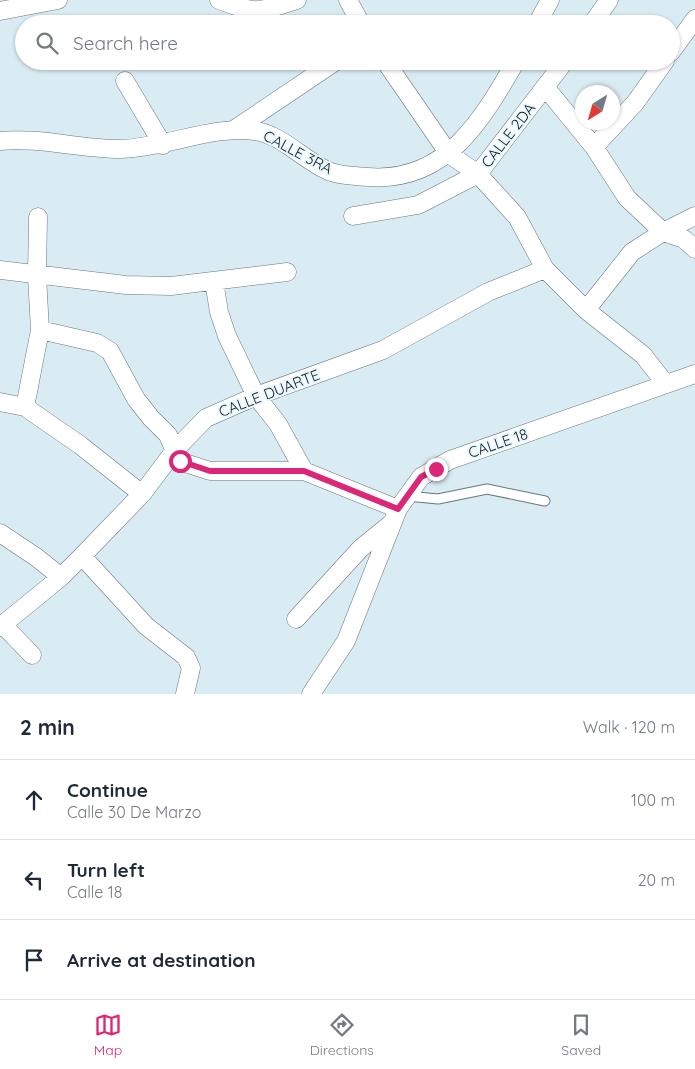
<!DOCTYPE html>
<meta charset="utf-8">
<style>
body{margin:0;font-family:Quicksand,sans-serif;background:#f2f2f3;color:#1f2937}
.compass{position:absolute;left:575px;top:85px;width:45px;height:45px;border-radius:50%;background:#fff;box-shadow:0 1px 4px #0004;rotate:217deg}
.stop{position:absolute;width:15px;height:15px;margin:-11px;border:4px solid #db2777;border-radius:50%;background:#fff}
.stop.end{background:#db2777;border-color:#fff;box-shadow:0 1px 5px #0008}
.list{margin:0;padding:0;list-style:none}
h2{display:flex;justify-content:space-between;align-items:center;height:65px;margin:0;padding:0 20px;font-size:21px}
h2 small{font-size:16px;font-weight:400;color:#747a83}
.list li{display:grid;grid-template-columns:32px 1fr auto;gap:15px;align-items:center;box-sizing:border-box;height:80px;padding:0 20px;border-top:1px solid #e0e1e3}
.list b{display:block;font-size:19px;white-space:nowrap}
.list p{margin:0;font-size:16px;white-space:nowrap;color:#747a83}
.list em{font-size:16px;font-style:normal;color:#747a83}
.icon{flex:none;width:28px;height:28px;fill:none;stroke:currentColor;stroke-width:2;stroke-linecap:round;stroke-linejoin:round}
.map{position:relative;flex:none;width:695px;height:694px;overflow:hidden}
.search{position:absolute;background:#fff;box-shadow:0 1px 4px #0004;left:15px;right:15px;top:15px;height:55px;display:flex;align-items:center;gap:12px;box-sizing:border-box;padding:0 18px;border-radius:28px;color:#747a83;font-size:19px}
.sheet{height:305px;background:#fff}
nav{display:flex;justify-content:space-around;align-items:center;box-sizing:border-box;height:70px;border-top:1px solid #e0e1e3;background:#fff;font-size:14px;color:#747a83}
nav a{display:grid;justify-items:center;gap:2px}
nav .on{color:#db2777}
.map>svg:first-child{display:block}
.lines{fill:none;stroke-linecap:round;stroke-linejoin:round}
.lane-casing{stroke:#67777f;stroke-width:11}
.street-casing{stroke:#67777f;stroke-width:19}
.lane{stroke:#fff;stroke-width:9}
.street{stroke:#fff;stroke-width:18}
.route{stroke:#db2777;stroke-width:6}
.labels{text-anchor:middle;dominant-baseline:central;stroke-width:4;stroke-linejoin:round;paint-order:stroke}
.street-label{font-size:15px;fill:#151b1e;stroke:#e9f8ff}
</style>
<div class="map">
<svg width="695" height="694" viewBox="0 0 695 694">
<rect width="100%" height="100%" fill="#d9ecf4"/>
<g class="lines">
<defs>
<path id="lane" d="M407 496 438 499 487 489 545 501"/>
<path id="street" d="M219 0C258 15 258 12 297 0
M348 0 361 24
M0 11 58 0
M537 24 550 0
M592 24 609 0
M671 52 695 19
M385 61 449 154 478 174 517 217 545 269 586 310 643 355 665 383
M125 81 163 145
M546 88 594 147 627 198 663 232 684 239 695 249
M235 129 336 61
M0 141C40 137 80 149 120 149 165 148 213 125 255 131 282 134 306 163 331 172 343 176 356 176 368 177 446 183 482 120 516 61
M594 147 635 103 665 61
M353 216 418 205 478 174 565 61
M0 270 126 285 171 286 287 272
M214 281 219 312 227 336 256 396 278 424 304 471
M586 310 632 252 663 232 695 216
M40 330 97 343 110 351 136 399 151 418 168 435 179 461 210 471H304L398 509
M0 402 25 407 80 445 142 494
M25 407 40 330 37 276 38 217
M0 533 36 557 61 577
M82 556 146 626 186 657 191 668 185 694
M296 619 361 548 392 523
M3 625 32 655
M0 627 61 577 82 556 142 494 175 450 206 418 256 396 383 350 488 292 545 269
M311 694 346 641 398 509 421 477 450 460 695 374"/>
</defs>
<use href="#lane" class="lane-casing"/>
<use href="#street" class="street-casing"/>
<use href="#lane" class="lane"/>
<use href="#street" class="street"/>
</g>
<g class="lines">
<path class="route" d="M180 461 210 471H304L398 509 421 477 436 469"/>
</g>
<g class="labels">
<g class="street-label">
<text transform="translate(508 135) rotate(-52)">CALLE 2DA</text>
<text transform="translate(298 152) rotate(28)">CALLE 3RA</text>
<text transform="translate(269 393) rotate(-21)">CALLE DUARTE</text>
<text transform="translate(498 443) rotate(-19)">CALLE 18</text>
</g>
</g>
</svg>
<svg class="compass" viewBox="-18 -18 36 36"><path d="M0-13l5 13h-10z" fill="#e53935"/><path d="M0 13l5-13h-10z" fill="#747a83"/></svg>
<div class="stop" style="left:180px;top:461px"></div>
<div class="stop end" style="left:436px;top:469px"></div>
<div class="search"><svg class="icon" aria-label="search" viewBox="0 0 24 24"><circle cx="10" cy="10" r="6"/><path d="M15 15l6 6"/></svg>Search here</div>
</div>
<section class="sheet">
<h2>2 min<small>Walk · 120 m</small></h2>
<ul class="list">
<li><svg class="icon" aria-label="ahead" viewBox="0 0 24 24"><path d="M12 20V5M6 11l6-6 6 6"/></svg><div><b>Continue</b><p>Calle 30 De Marzo</p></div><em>100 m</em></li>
<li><svg class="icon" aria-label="left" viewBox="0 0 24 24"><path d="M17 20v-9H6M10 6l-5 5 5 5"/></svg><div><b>Turn left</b><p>Calle 18</p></div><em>20 m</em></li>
<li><svg class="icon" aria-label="arrive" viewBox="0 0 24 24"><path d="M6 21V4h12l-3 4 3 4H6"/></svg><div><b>Arrive at destination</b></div></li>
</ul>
</section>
<nav>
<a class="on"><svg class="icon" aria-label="map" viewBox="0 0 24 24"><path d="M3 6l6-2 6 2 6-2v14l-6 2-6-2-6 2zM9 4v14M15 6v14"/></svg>Map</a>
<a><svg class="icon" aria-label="directions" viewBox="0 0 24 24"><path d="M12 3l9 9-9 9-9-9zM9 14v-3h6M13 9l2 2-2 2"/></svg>Directions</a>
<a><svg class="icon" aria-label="saved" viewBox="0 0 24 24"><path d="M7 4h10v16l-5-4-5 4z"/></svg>Saved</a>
</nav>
